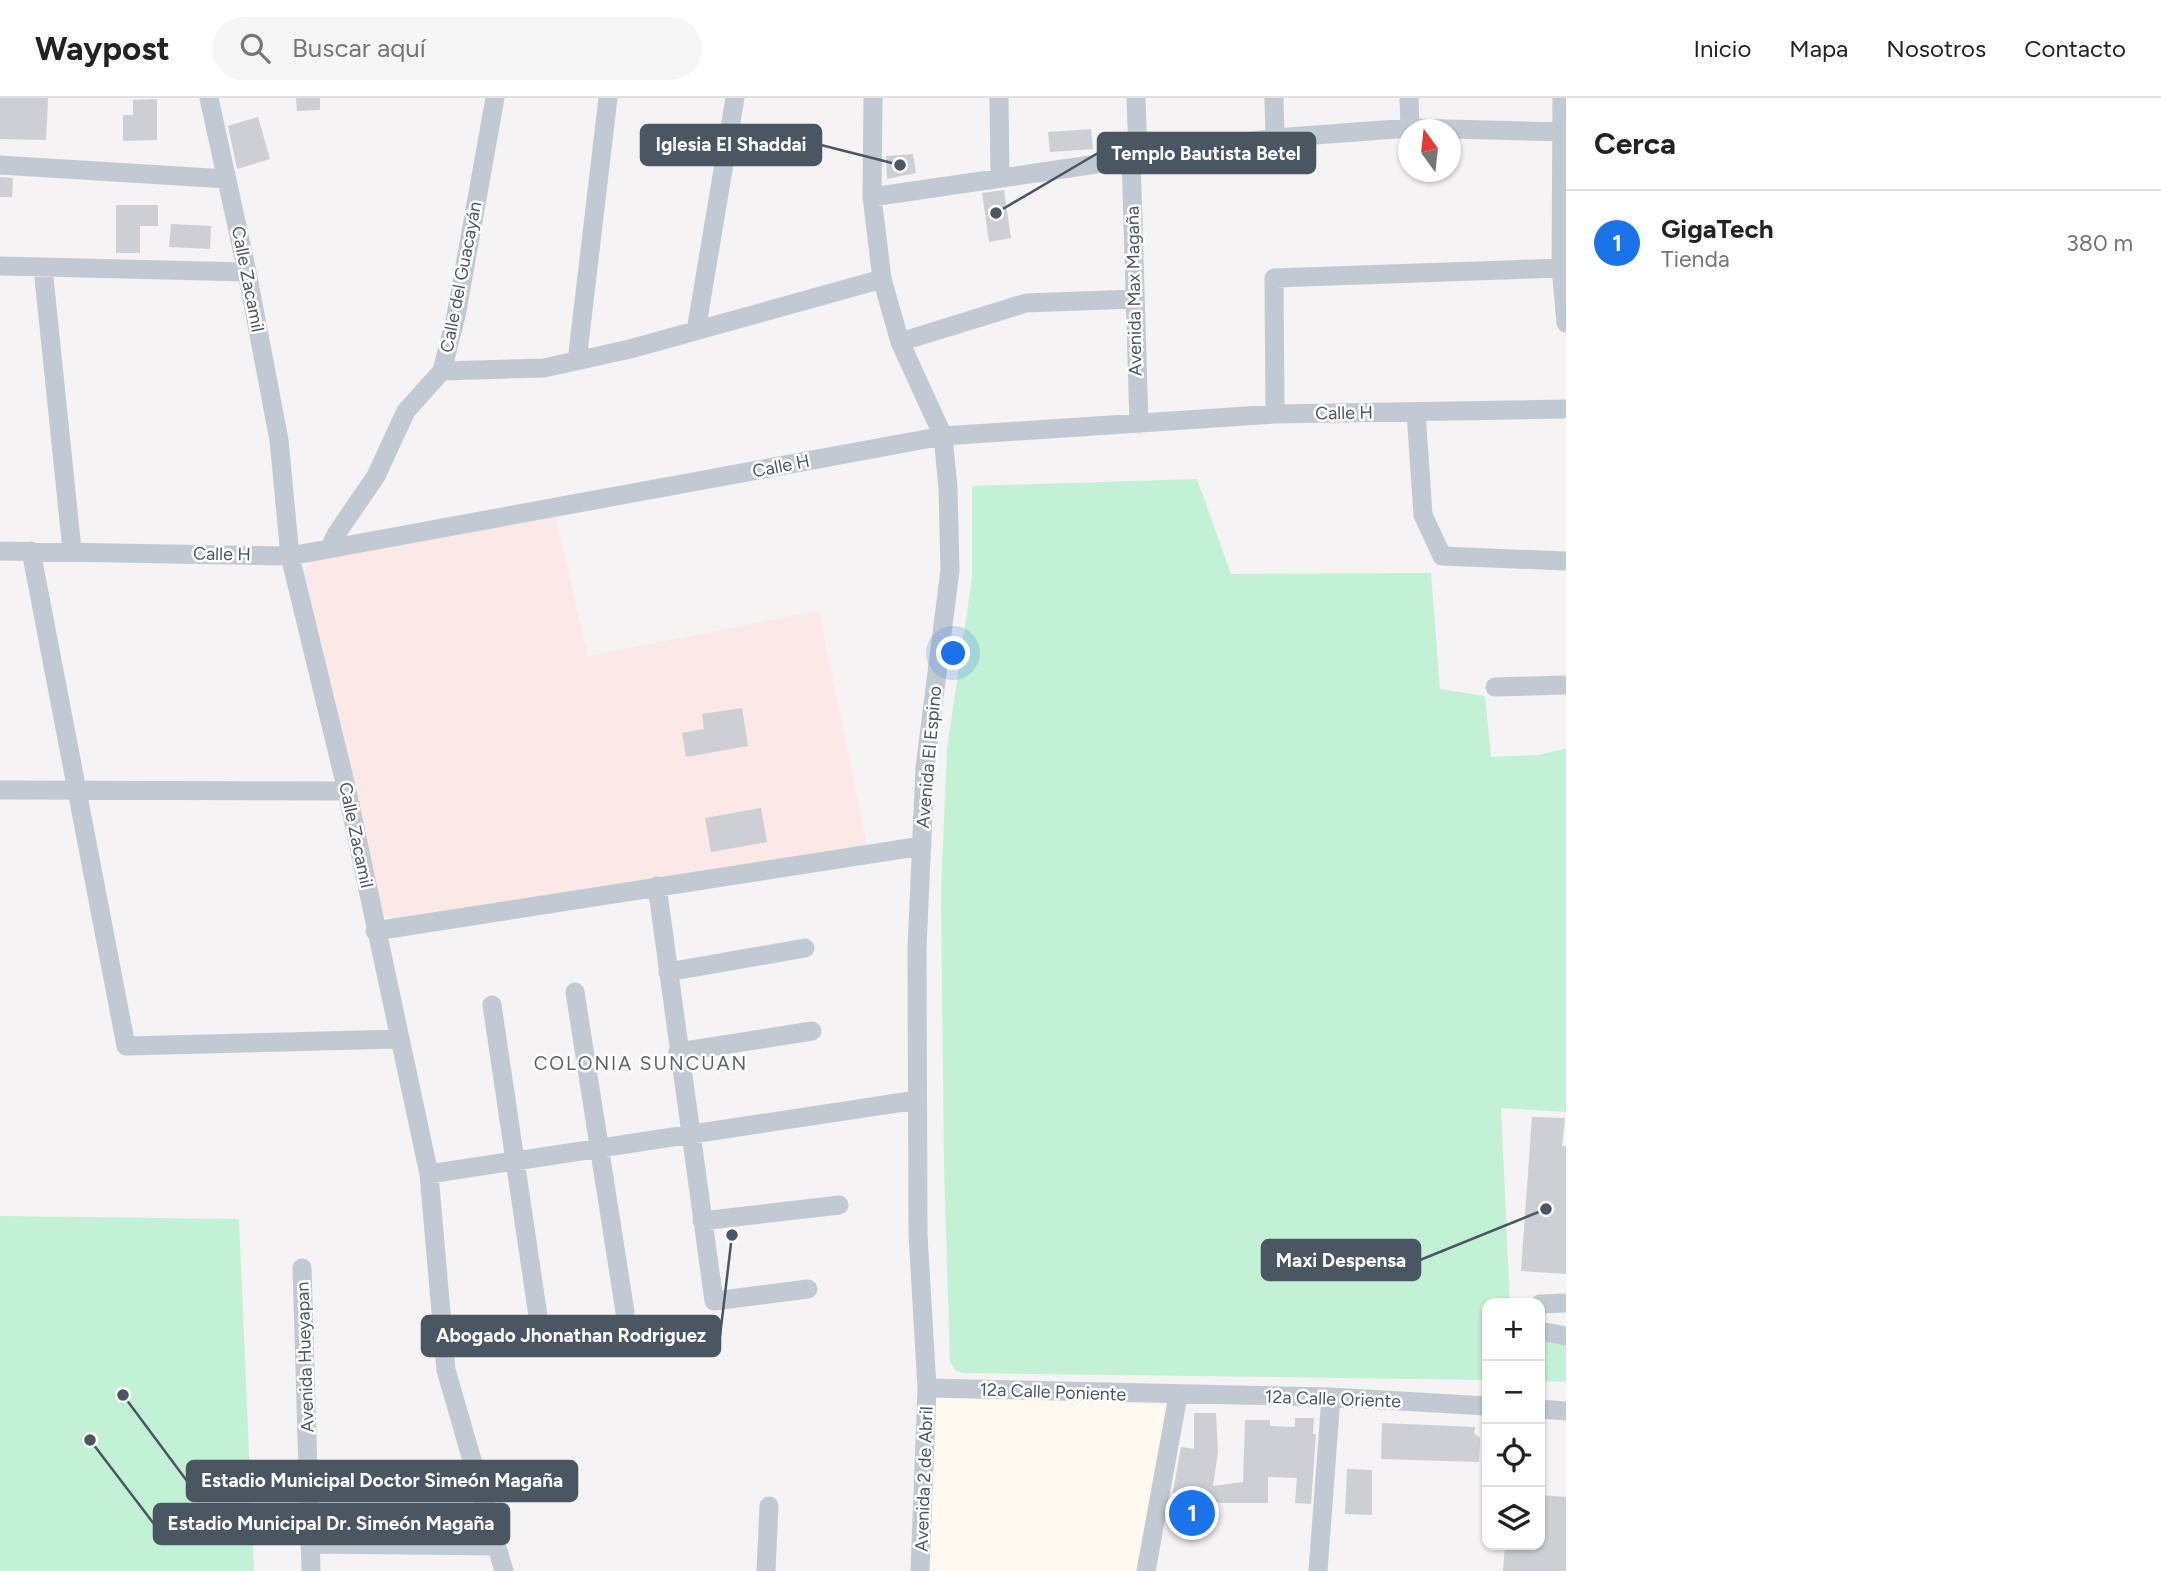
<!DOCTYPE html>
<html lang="es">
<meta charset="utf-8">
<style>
body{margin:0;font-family:Figtree,sans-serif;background:#f6f6f6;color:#222}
.controls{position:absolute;right:21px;bottom:21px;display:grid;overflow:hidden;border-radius:14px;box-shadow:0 2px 5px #0004}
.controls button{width:63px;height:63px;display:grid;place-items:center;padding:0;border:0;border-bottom:2px solid #e0e0e0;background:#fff;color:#222;font:35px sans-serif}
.compass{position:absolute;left:1398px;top:21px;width:63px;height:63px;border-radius:50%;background:#fff;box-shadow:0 2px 5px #0004;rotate:345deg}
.you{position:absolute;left:954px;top:556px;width:24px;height:24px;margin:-18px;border:5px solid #fff;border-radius:50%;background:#1a73e8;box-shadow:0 0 0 10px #1a73e833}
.badge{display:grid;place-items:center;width:46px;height:46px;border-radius:50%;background:#1a73e8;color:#fff;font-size:23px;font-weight:700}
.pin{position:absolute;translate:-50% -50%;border:4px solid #fff;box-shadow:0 2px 7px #0006}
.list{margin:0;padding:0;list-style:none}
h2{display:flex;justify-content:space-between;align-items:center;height:91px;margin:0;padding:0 28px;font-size:30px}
h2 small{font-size:23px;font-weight:400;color:#767676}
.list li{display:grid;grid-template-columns:46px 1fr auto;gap:21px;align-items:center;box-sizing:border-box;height:105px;padding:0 28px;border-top:2px solid #e0e0e0}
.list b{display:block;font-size:26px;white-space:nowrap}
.list p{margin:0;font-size:23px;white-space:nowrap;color:#767676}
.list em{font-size:23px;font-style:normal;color:#767676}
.icon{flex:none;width:38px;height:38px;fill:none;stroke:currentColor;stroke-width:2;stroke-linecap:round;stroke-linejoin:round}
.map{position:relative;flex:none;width:1566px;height:1473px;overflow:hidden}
header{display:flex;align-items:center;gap:42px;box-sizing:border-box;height:98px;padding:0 35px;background:#fff;border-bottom:2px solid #e0e0e0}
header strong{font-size:33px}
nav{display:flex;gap:38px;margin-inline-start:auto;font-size:24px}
.search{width:490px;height:63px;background:#f6f6f6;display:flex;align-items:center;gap:18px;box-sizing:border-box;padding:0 24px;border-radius:38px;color:#767676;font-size:26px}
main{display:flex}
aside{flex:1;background:#fff}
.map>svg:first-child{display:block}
.commercial{fill:#fdf9ef}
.medical{fill:#fce8e6}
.green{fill:#c3f1d5}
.building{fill:#cdcfd5}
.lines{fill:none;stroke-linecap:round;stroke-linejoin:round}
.minor{stroke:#c1cad2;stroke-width:19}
.labels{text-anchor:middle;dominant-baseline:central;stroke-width:5;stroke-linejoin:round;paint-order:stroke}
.street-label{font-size:18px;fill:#4a5661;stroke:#fff}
.neighbourhood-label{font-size:19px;letter-spacing:2px;fill:#5f6368;stroke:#fff}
.leader{fill:none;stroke:#4a5661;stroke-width:2.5}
.callout-dot{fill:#4a5661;stroke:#fff;stroke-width:2.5}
.callout{fill:#4a5661;stroke:#4a5661;stroke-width:2.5}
.callout-label{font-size:19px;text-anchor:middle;font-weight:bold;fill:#fff}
</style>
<header>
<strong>Waypost</strong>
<div class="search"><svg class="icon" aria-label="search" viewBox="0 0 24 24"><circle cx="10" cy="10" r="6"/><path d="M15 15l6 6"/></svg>Buscar aquí</div>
<nav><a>Inicio</a><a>Mapa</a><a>Nosotros</a><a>Contacto</a></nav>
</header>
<main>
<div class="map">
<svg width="1566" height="1473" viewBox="0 0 1566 1473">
<rect width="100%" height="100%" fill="#f5f3f3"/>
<path class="commercial" d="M936 1299 1168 1307 1142 1473H924Z"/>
<path class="medical" d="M555 418 588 558 819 513 867 748 395 821 380 815 304 473 312 459Z"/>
<path class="green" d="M1197 381 1231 476 1431 475 1440 591 1485 598 1491 659 1539 657 1566 650V1014L1501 1010 1510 1205H1487V1282L964 1275 956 1273 950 1264 944 1070 941 794 947 651 972 480V388Z
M0 1118 239 1121 254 1473H0Z
M1540 1241 1566 1244V1284L1540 1283Z"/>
<path class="building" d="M0 0H48L46 42 0 41Z
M296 0H320V12L297 13Z
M157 1V42L123 43V17H133V2Z
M258 19 270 61 237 71 228 28Z
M1091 31 1093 51 1050 54 1048 34Z
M913 56 916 75 887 81 886 58Z
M0 79 13 80 12 99H0Z
M1004 92 1011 140 989 144 982 95Z
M116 107H158V128H140V155H116Z
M171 126 211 128 210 151 169 149Z
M742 610 748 648 686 659 682 635 704 631 702 616Z
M761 710 767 744 711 754 705 720Z
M1532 1019 1565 1020 1562 1048H1566V1176L1521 1173Z
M1194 1315H1216L1218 1354 1213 1388 1243 1384 1245 1322H1270V1328L1295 1329V1320H1314L1313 1336H1316L1311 1406 1295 1405 1297 1380 1268 1379V1405H1223L1172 1399 1181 1349 1194 1351Z
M1382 1325 1475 1329 1474 1335 1480 1340 1479 1364 1381 1361Z
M1347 1371 1372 1372V1417L1345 1416Z
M1540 1397 1566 1399V1473H1503L1505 1447H1540Z"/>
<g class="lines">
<path class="minor" d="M209 0 247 174 279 342 290 458 347 693 429 1076 446 1272 504 1473
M873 0 872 99 882 181 900 244 943 338 948 390 950 472 925 670 917 850 918 1137 927 1290 920 1473
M999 0 1000 78
M1136 0 1138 58
M1274 0 1275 40
M1409 0 1410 30
M1562 0 1561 170 1566 225
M1131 59 1139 326
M0 67 227 81
M872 99 1275 40 1410 30 1563 34
M0 168 247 174
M43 170 72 452
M696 233 735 0
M900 244 1026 205 1134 201
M577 263 608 0
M442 273 544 270 630 251 882 181
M1416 314 1423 417 1442 458 1566 463
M1275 316 1274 180 1561 170
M329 451 337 435 376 378 406 313 442 273 456 218 495 0
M0 453 290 458 943 338 1275 316 1566 311
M31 453 126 948 399 941
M1495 589 1566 587
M0 692 347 693
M657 788 714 1203 808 1191
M375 833 922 748
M668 874 805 850
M575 894 625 1214
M492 907 538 1218
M678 954 812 933
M429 1076 917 1002
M702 1123 839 1107
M302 1170 311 1473
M1540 1206 1566 1205
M1540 1233 1566 1238
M927 1290 1331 1299 1487 1308
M1540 1311 1566 1313
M311 1446 495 1448
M766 1473 769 1408
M1146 1473 1178 1298
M1318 1473 1331 1299"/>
</g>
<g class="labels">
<g class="street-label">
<text transform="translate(461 179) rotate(-79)">Calle del Guacayán</text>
<text transform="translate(248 181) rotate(79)">Calle Zacamil</text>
<text transform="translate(1134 193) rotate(-91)">Avenida Max Magaña</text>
<text transform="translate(1344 315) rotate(-1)">Calle H</text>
<text transform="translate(781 368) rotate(-11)">Calle H</text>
<text transform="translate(222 456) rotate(1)">Calle H</text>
<text transform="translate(929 659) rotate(-85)">Avenida El Espino</text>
<text transform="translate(356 737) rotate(78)">Calle Zacamil</text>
<text transform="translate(305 1259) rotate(-92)">Avenida Hueyapan</text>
<text transform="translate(1053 1294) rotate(2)">12a Calle Poniente</text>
<text transform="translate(1333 1301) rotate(2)">12a Calle Oriente</text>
<text transform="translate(924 1381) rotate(-88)">Avenida 2 de Abril</text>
</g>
<g class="neighbourhood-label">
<text x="641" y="965">COLONIA SUNCUAN</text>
</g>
</g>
<path class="leader" d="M900 67L821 47M996 115L1098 55M1546 1111L1420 1162M732 1137L720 1238M123 1297L187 1383M90 1342L154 1426"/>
<g class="callout-dot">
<circle cx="900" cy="67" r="7"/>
<circle cx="996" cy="115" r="7"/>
<circle cx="1546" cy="1111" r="7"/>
<circle cx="732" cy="1137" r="7"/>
<circle cx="123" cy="1297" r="7"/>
<circle cx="90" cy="1342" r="7"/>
</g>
<g class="callout">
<rect x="641" y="27" width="180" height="40" rx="7"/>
<rect x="1098" y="35" width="217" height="40" rx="7"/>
<rect x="1262" y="1142" width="158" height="40" rx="7"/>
<rect x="422" y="1218" width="298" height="40" rx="7"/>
<rect x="187" y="1363" width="390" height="40" rx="7"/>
<rect x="154" y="1406" width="355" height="40" rx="7"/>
</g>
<g class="callout-label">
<text x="731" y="53">Iglesia El Shaddai</text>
<text x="1206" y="62">Templo Bautista Betel</text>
<text x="1341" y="1169">Maxi Despensa</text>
<text x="571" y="1244">Abogado Jhonathan Rodriguez</text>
<text x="382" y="1389">Estadio Municipal Doctor Simeón Magaña</text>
<text x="331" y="1432">Estadio Municipal Dr. Simeón Magaña</text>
</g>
</svg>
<div class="controls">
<button>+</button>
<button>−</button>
<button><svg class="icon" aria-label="locate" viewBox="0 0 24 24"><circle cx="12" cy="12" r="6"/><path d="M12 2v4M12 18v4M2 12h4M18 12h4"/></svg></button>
<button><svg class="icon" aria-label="layers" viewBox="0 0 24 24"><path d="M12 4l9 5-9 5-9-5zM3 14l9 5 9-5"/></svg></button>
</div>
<svg class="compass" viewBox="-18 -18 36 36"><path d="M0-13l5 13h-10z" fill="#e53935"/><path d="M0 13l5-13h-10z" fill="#767676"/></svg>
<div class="you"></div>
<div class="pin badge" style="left:1192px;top:1415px">1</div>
</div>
<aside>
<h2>Cerca<small></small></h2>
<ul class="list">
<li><span class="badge">1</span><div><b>GigaTech</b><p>Tienda</p></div><em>380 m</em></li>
</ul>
</aside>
</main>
